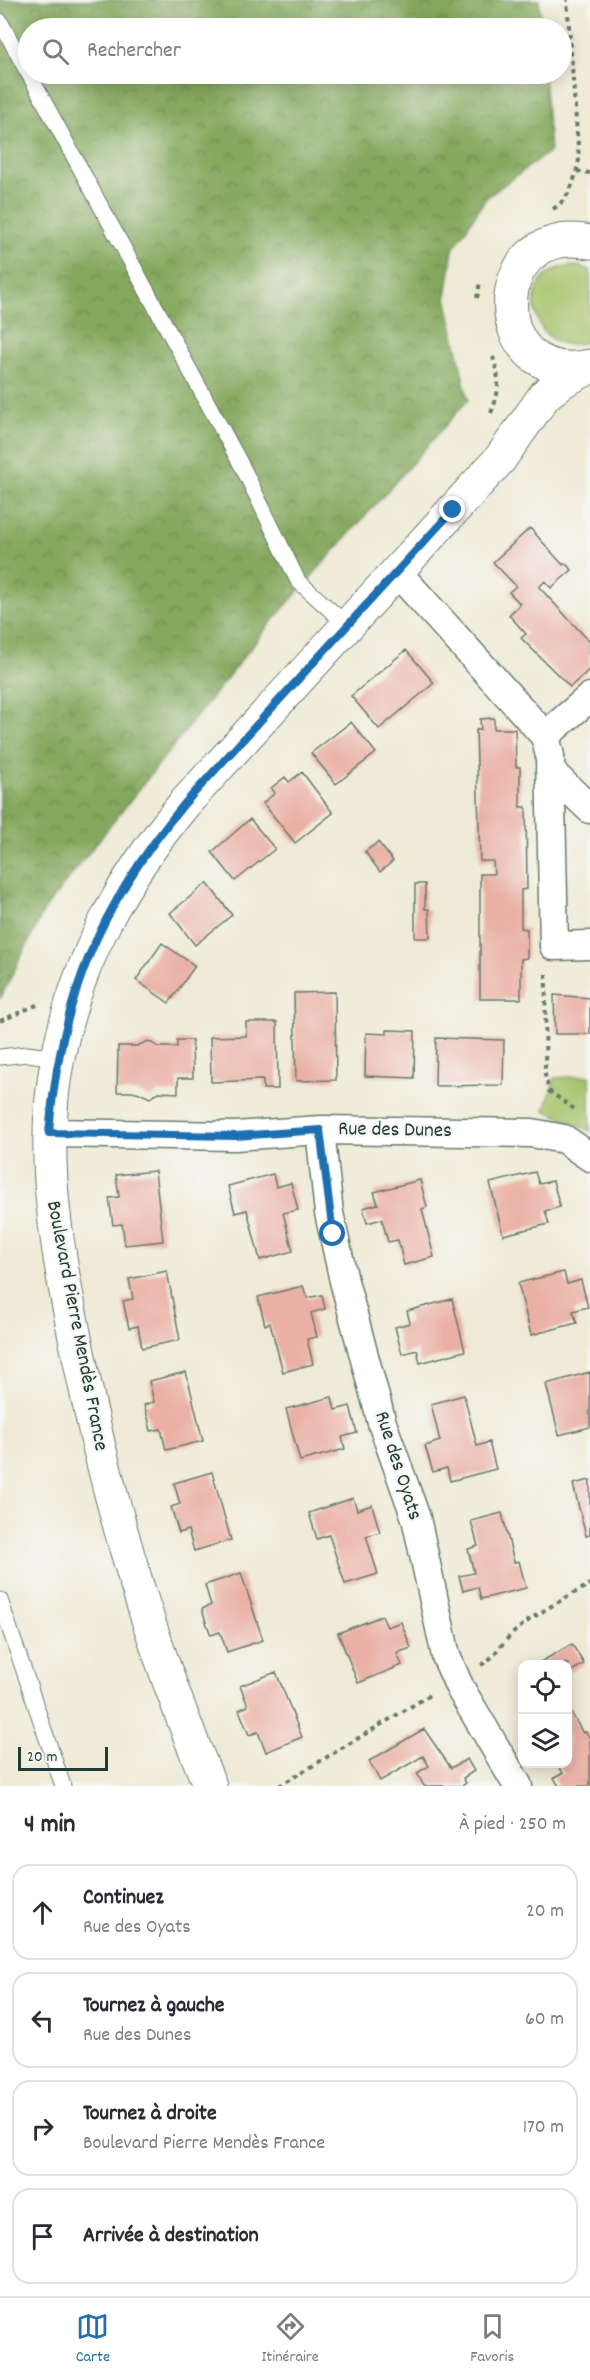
<!DOCTYPE html>
<html lang="fr">
<meta charset="utf-8">
<style>
body{margin:0;font-family:Dekko,sans-serif;background:#f7f7f7;color:#2b2b33}
.controls{position:absolute;right:18px;bottom:18px;display:grid;overflow:hidden;border-radius:12px;box-shadow:0 3px 15px #0003}
.controls button{width:54px;height:54px;display:grid;place-items:center;padding:0;border:0;border-bottom:2px solid #e1e1e2;background:#fff;color:#2b2b33;font:30px sans-serif}
.scale{position:absolute;left:18px;bottom:15px;width:90px;box-sizing:border-box;padding-left:6px;border:3px solid #1f3d34;border-top:0;font-size:16px;line-height:21px;white-space:nowrap;color:#1f3d34;-webkit-text-stroke:4px #f6f6f2;paint-order:stroke}
.stop{position:absolute;width:18px;height:18px;margin:-14px;border:4px solid #1f6fb2;border-radius:50%;background:#fff}
.stop.end{background:#1f6fb2;border-color:#fff;box-shadow:0 2px 6px #0008}
.list{margin:0;padding:0;list-style:none}
h2{display:flex;justify-content:space-between;align-items:center;height:78px;margin:0;padding:0 24px;font-size:26px}
h2 small{font-size:20px;font-weight:400;color:#7c7c81}
.list li{display:grid;grid-template-columns:39px 1fr auto;gap:18px;align-items:center;box-sizing:border-box;height:96px;margin:0 12px 12px;padding:0 12px;border:2px solid #e1e1e2;border-radius:18px}
.list b{display:block;font-size:22px;white-space:nowrap}
.list p{margin:0;font-size:20px;white-space:nowrap;color:#7c7c81}
.list em{font-size:20px;font-style:normal;color:#7c7c81}
.icon{flex:none;width:33px;height:33px;fill:none;stroke:currentColor;stroke-width:2;stroke-linecap:round;stroke-linejoin:round}
.map{position:relative;flex:none;width:590px;height:1786px;overflow:hidden}
.search{position:absolute;background:#fff;box-shadow:0 3px 15px #0003;left:18px;right:18px;top:18px;height:66px;display:flex;align-items:center;gap:15px;box-sizing:border-box;padding:0 21px;border-radius:33px;color:#7c7c81;font-size:22px}
.sheet{height:510px;background:#fff}
nav{display:flex;justify-content:space-around;align-items:center;box-sizing:border-box;height:84px;border-top:2px solid #e1e1e2;background:#fff;font-size:16px;color:#7c7c81}
nav a{display:grid;justify-items:center;gap:3px}
nav .on{color:#1f6fb2}
.map>svg:first-child{display:block}
.green{fill:#a5c269;stroke:#62804e;stroke-width:1.5}
.forest{fill:url(#forest-crowns);stroke:#527248;stroke-width:1.5}
.building{fill:#eab0a5}
.lines{fill:none;stroke-linecap:round;stroke-linejoin:round}
.service-casing{stroke:#687a6c;stroke-width:17}
.minor-casing{stroke:#687a6c;stroke-width:31}
.tertiary-casing{stroke:#687a6c;stroke-width:35}
.path{stroke:#687a6c;stroke-width:4;stroke-dasharray:4.5 4.5;stroke-linecap:butt}
.service{stroke:#fff;stroke-width:15}
.minor{stroke:#fff;stroke-width:28}
.tertiary{stroke:#fff;stroke-width:33}
.route{stroke:#1f6fb2;stroke-width:8}
.labels{text-anchor:middle;dominant-baseline:central;stroke-width:4.5;stroke-linejoin:round;paint-order:stroke}
.street-label{font-size:21px;fill:#1f3d34;stroke:#f6f6f2}
</style>
<div class="map">
<svg width="590" height="1786" viewBox="0 0 590 1786">
<defs>
<pattern id="forest-crowns" width="20" height="18" patternUnits="userSpaceOnUse" patternTransform="scale(1.5)"><rect width="20" height="18" fill="#84a85d"/><path d="M2 6a3 3 0 1 1 6 0M12 15a3 3 0 1 1 6 0" fill="none" stroke="#6b8a4e"/></pattern>
</defs>
<rect width="100%" height="100%" fill="#f6f6f2"/>
<filter id="ink" filterUnits="userSpaceOnUse"><feTurbulence type="fractalNoise" baseFrequency=".0167" numOctaves="2"/><feDisplacementMap in="SourceGraphic" scale="12" xChannelSelector="R" yChannelSelector="G"/><feConvolveMatrix kernelMatrix="1 2 1 2 8 2 1 2 1" color-interpolation-filters="sRGB"/></filter>
<filter id="wash" filterUnits="userSpaceOnUse"><feTurbulence type="fractalNoise" baseFrequency=".008" numOctaves="4" result="noise"/><feDisplacementMap in="SourceGraphic" scale="24" xChannelSelector="R" yChannelSelector="G"/><feGaussianBlur stdDeviation="1.35" result="paint"/><feColorMatrix in="noise" values="0 0 0 0 0 0 0 0 0 0 0 0 0 0 0 0 0 1.4 0 .05"/><feComposite in="paint" operator="in"/></filter>
<g filter="url(#wash)">
<rect width="100%" height="100%" fill="#efead5"/>
<path class="green" d="M578 266 590 270V340C531 367 508 263 578 266Z
M590 1076V1131L545 1110 555 1078Z"/>
<path class="forest" d="M0 0H539L541 28H28V74H544L550 151 486 198 453 249 446 297 468 400 272 621 46 907 0 999Z"/>
<g id="blocks">
<path class="building" d="M530 528 563 565 565 563 572 570 551 588 545 581 539 587 590 642V669L570 687 521 638 526 634 509 615 520 604 509 592 516 586 493 562Z
M406 650 434 683 379 729 351 696Z
M494 718V729H515L516 767H520V807H526L527 889 521 890V928L527 929V958L521 959V999H480V874H494L493 861H480L476 730H481L480 719Z
M351 722 376 753 336 784 311 753Z
M302 772 333 813 295 843 263 803 275 793 271 788 285 777 289 782Z
M250 819 275 849 235 881 212 852Z
M378 842 393 861 380 872 365 852Z
M207 883 232 915 195 945 170 913Z
M415 884H425V909H429L430 938H415Z
M162 943 195 966 169 1003 136 980Z
M335 992 336 1080 296 1081 294 993Z
M554 995 590 998V1034H555Z
M246 1022H277L278 1089H263V1080L211 1082 210 1037 246 1036Z
M387 1030 415 1031 414 1078 365 1076 366 1033 387 1034Z
M436 1038 504 1040 503 1085 435 1086Z
M177 1040H192L193 1078H178V1093L159 1092 150 1098 137 1092H117L118 1046H137L148 1041 159 1047H177Z
M155 1171 163 1241 125 1245 122 1224 113 1225 109 1198 119 1197 116 1175Z
M535 1172 539 1184 553 1181 560 1207 545 1211 549 1224 503 1235 490 1183Z
M273 1174 276 1187 291 1183 298 1210 283 1213 293 1251 260 1260 247 1210 235 1213 228 1186Z
M420 1180 427 1207 422 1209 434 1257 404 1265 398 1240 388 1242 382 1219 367 1223 363 1208 378 1204 374 1192Z
M167 1271 180 1340 142 1348 138 1326 129 1328 126 1315 123 1301 133 1299 129 1279Z
M564 1272 567 1284 581 1280 588 1307 573 1311 577 1323 531 1335 518 1283Z
M303 1286 307 1298 322 1295 325 1309 311 1313 317 1337 307 1339 313 1364 283 1372 270 1323 265 1325 258 1297Z
M452 1299 465 1351 420 1363 417 1350 402 1354 395 1327 410 1323 407 1311Z
M186 1372 203 1441 166 1450 161 1429 151 1431 148 1418 144 1405 154 1402 149 1381Z
M590 1372V1427L559 1435 546 1384Z
M464 1395 477 1446 489 1442 496 1469 450 1481 447 1468 433 1472 425 1446 440 1441 431 1404Z
M332 1397 335 1410 350 1406 357 1433 342 1437 345 1449 300 1461 286 1409Z
M212 1472 231 1540 194 1551 188 1530 179 1533 171 1507 180 1504 174 1483Z
M590 1480V1535L586 1536 573 1484Z
M353 1498 357 1510 372 1505 376 1519 380 1532 366 1536 378 1574 345 1584 329 1535 317 1539 309 1513Z
M502 1513 514 1562 519 1561 526 1588 481 1599 478 1587 463 1591 459 1576 474 1573 468 1549 478 1546 471 1521Z
M241 1573 263 1640 227 1652 220 1632 211 1635 206 1622 202 1609 211 1605 205 1585Z
M382 1616 387 1627 401 1622 411 1648 397 1653 402 1665 358 1683 338 1633Z
M572 1644 584 1664 568 1673V1664H537Z
M276 1672 302 1737 266 1752 258 1732 249 1735 239 1710 248 1706 240 1686Z
M568 1707 583 1733 586 1732 590 1739V1786H559L554 1778 563 1773 557 1764H568Z
M424 1729 451 1768 467 1759 474 1771 463 1778 466 1783 462 1786H424L417 1773 429 1766 423 1756 380 1781 369 1761Z"/>
</g>
</g>
<g filter="url(#ink)">
<use href="#blocks" fill-opacity="0" stroke="#687a6c" stroke-width="1.5"/>
<g class="lines">
<defs>
<path id="service" d="M0 21 28 73
M29 74 244 470 298 581 347 625
M0 1057 27 1054 58 1058
M0 1600 63 1786"/>
<path id="minor" d="M396 571 545 736 550 756 554 946 590 945
M545 736 590 697
M550 771 590 809
M320 1130 329 1213 344 1281 382 1423 416 1518 446 1656 460 1688 518 1786
M49 1133 235 1136 320 1130 532 1133 564 1139 590 1157"/>
<path id="tertiary" d="M590 242C484 220 484 389 590 366
M210 1786C151 1646 108 1501 78 1352 58 1255 38 1156 58 1057 77 960 122 879 185 803L500 459 545 395 563 381 590 367"/>
</defs>
<use href="#service" class="service-casing"/>
<use href="#minor" class="minor-casing"/>
<use href="#tertiary" class="tertiary-casing"/>
<path class="path" d="M577 171 590 173
M553 209C571 198 575 178 579 160L567 0
M477 298 480 282
M491 413C500 392 500 378 493 357
M546 974 545 1075 549 1091 574 1109
M0 1021 39 1004
M481 1665C494 1658 497 1649 507 1639 529 1616 563 1600 590 1584
M279 1786 430 1695"/>
<use href="#service" class="service"/>
<use href="#minor" class="minor"/>
<use href="#tertiary" class="tertiary"/>
</g>
</g>
<g class="lines" filter="url(#ink)">
<path class="route" d="M333 1234 320 1130 236 1136 49 1133C60 999 99 906 185 803L453 510"/>
</g>
<g class="labels">
<g class="street-label">
<text transform="translate(395 1131) rotate(1)">Rue des Dunes</text>
<text transform="translate(76 1326) rotate(79)">Boulevard Pierre Mendès France</text>
<text transform="translate(397 1466) rotate(72)">Rue des Oyats</text>
</g>
</g>
</svg>
<div class="controls">
<button><svg class="icon" aria-label="locate" viewBox="0 0 24 24"><circle cx="12" cy="12" r="6"/><path d="M12 2v4M12 18v4M2 12h4M18 12h4"/></svg></button>
<button><svg class="icon" aria-label="layers" viewBox="0 0 24 24"><path d="M12 4l9 5-9 5-9-5zM3 14l9 5 9-5"/></svg></button>
</div>
<div class="scale">20 m</div>
<div class="stop" style="left:333px;top:1234px"></div>
<div class="stop end" style="left:453px;top:510px"></div>
<div class="search"><svg class="icon" aria-label="search" viewBox="0 0 24 24"><circle cx="10" cy="10" r="6"/><path d="M15 15l6 6"/></svg>Rechercher</div>
</div>
<section class="sheet">
<h2>4 min<small>À pied · 250 m</small></h2>
<ul class="list">
<li><svg class="icon" aria-label="ahead" viewBox="0 0 24 24"><path d="M12 20V5M6 11l6-6 6 6"/></svg><div><b>Continuez</b><p>Rue des Oyats</p></div><em>20 m</em></li>
<li><svg class="icon" aria-label="left" viewBox="0 0 24 24"><path d="M17 20v-9H6M10 6l-5 5 5 5"/></svg><div><b>Tournez à gauche</b><p>Rue des Dunes</p></div><em>60 m</em></li>
<li><svg class="icon" aria-label="right" viewBox="0 0 24 24"><path d="M7 20v-9h11M14 6l5 5-5 5"/></svg><div><b>Tournez à droite</b><p>Boulevard Pierre Mendès France</p></div><em>170 m</em></li>
<li><svg class="icon" aria-label="arrive" viewBox="0 0 24 24"><path d="M6 21V4h12l-3 4 3 4H6"/></svg><div><b>Arrivée à destination</b></div></li>
</ul>
</section>
<nav>
<a class="on"><svg class="icon" aria-label="map" viewBox="0 0 24 24"><path d="M3 6l6-2 6 2 6-2v14l-6 2-6-2-6 2zM9 4v14M15 6v14"/></svg>Carte</a>
<a><svg class="icon" aria-label="directions" viewBox="0 0 24 24"><path d="M12 3l9 9-9 9-9-9zM9 14v-3h6M13 9l2 2-2 2"/></svg>Itinéraire</a>
<a><svg class="icon" aria-label="saved" viewBox="0 0 24 24"><path d="M7 4h10v16l-5-4-5 4z"/></svg>Favoris</a>
</nav>
